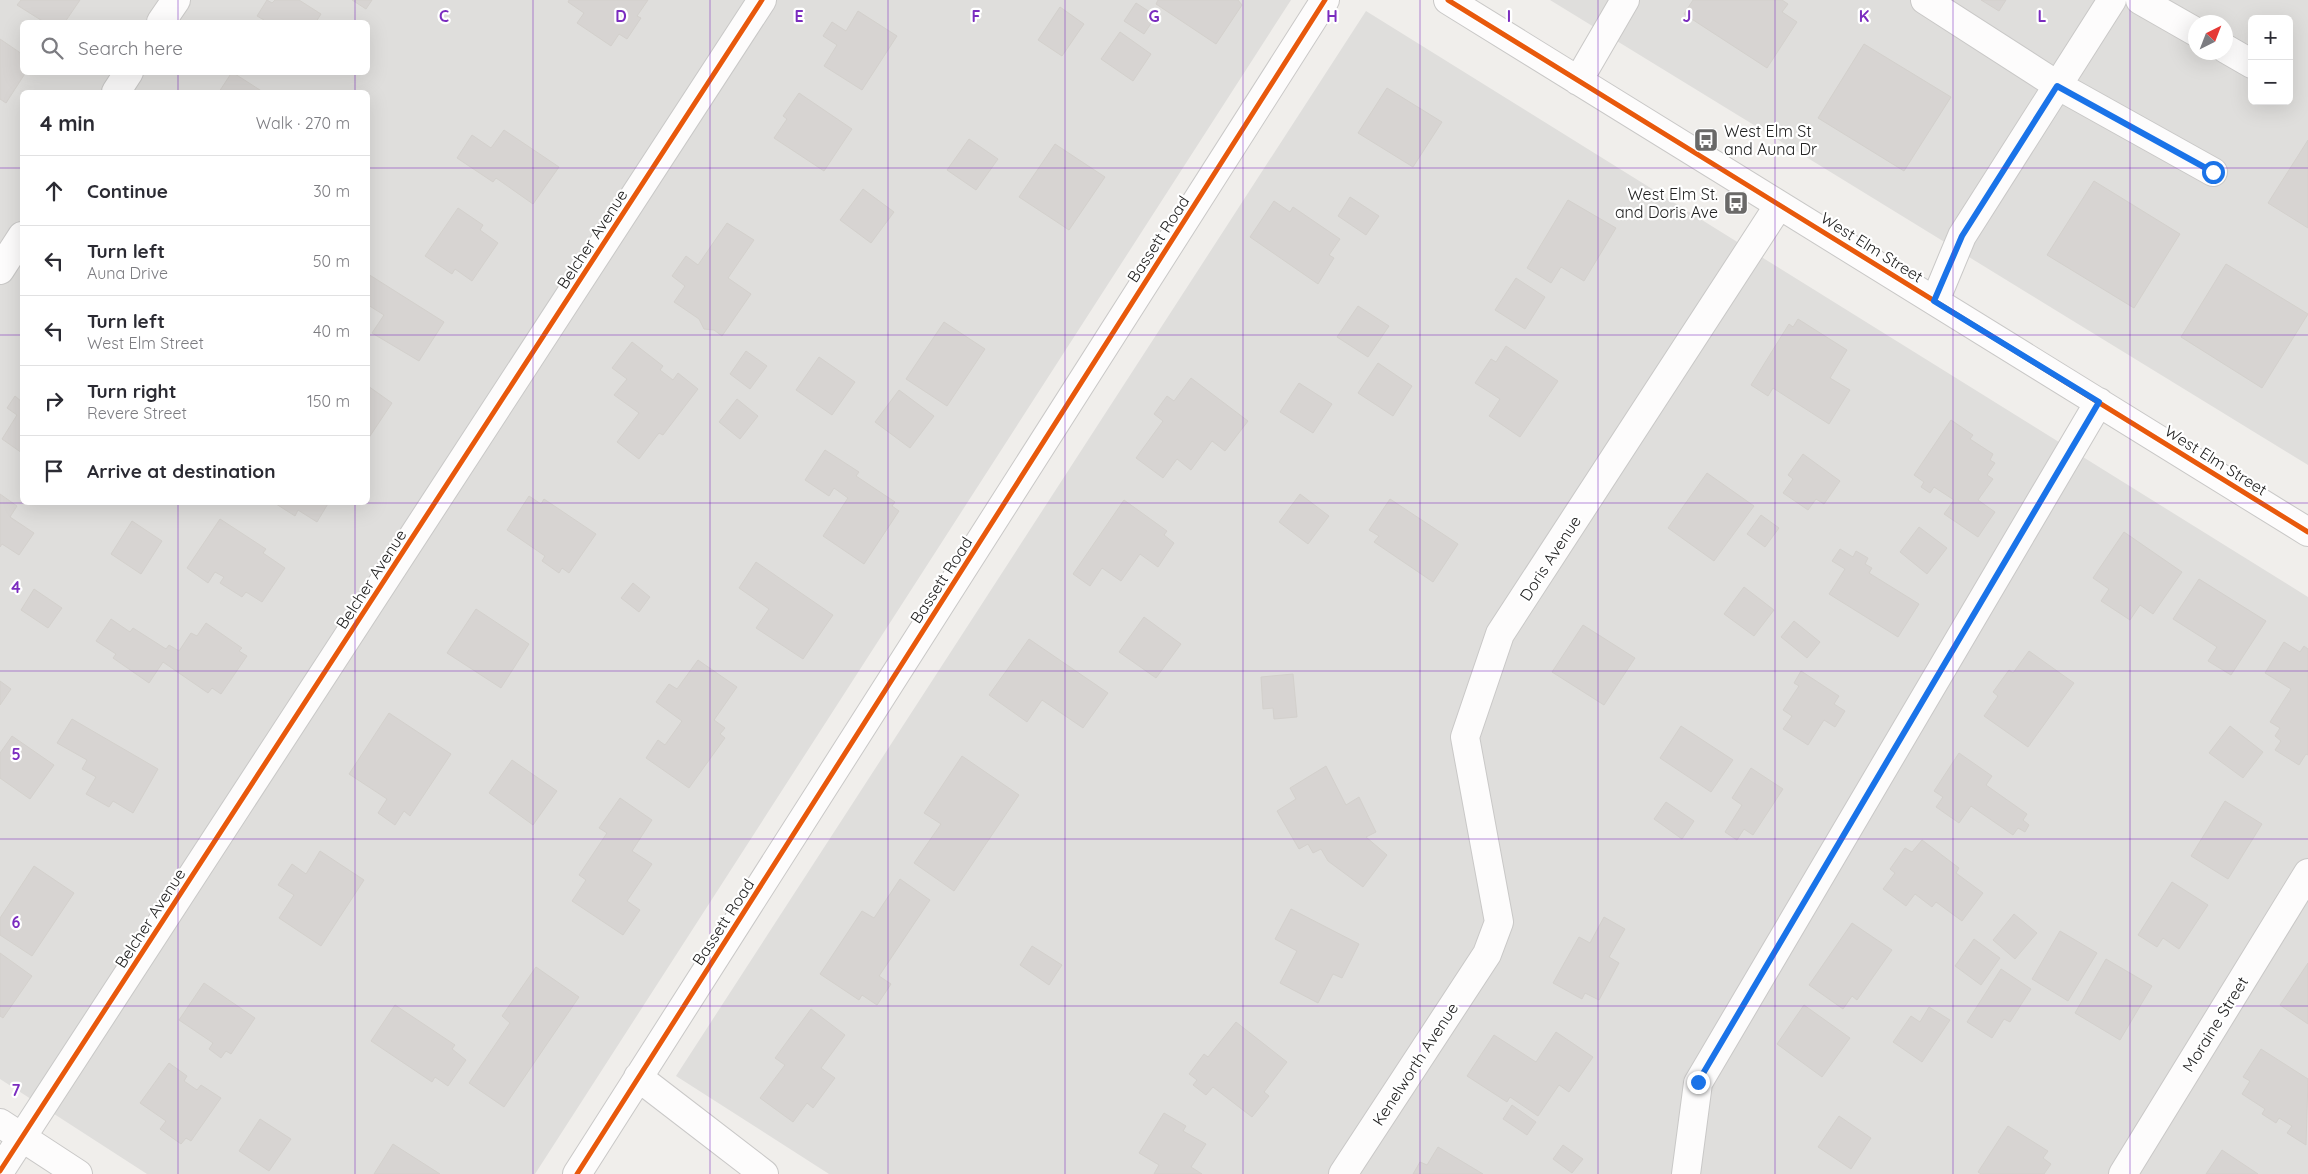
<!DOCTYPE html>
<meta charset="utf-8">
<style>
body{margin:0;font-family:Quicksand,sans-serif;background:#f7f7f7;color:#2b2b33}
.controls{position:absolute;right:15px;top:15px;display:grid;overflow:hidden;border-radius:8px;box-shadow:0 5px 20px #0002}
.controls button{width:45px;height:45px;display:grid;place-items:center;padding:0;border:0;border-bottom:1px solid #e1e1e2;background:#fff;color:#2b2b33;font:25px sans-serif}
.compass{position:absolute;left:2188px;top:15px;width:45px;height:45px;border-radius:50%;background:#fff;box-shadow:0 5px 20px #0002;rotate:42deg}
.stop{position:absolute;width:15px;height:15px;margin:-11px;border:4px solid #1a73e8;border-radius:50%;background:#fff}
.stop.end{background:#1a73e8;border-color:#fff;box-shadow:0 1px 5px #0008}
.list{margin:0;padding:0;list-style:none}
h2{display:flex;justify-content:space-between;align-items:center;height:65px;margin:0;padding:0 20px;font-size:21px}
h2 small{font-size:16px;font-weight:400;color:#7c7c81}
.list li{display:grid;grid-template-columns:32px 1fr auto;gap:15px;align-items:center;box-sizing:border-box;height:70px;padding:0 20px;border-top:1px solid #e1e1e2}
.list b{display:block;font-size:19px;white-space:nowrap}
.list p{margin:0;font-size:16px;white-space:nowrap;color:#7c7c81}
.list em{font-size:16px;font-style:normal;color:#7c7c81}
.icon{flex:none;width:28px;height:28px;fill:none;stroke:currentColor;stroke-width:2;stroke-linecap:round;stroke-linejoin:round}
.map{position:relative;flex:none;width:2308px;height:1174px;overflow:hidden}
.search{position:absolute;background:#fff;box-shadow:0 5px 20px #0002;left:20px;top:20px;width:350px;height:55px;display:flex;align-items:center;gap:12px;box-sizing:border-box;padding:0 18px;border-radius:8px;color:#7c7c81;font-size:19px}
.panel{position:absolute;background:#fff;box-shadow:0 5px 20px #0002;left:20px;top:90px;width:350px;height:415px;border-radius:8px}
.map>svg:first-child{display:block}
.residential{fill:#dfdedc;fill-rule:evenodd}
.building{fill:#d7d4d2;stroke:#d3d0cc}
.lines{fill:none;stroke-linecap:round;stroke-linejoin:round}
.minor-casing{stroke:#c9c8c7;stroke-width:30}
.minor{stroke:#fdfcfc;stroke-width:28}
.cycleway-casing{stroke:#fff;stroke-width:8}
.cycleway{stroke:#e8590c;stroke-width:5}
.route{stroke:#1a73e8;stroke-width:6}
.grid{fill:none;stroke:#7b2cbf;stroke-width:1;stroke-opacity:0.55}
.labels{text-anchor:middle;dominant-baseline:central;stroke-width:4.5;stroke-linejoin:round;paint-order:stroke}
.poi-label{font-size:16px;fill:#222;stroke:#fff;text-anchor:start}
.street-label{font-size:16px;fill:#222;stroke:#fff}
.grid-label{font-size:16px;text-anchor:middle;font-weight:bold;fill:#7b2cbf;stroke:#fff;stroke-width:4.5;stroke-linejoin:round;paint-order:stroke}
</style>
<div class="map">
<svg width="2308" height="1174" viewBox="0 0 2308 1174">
<rect width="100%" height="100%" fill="#f0eeeb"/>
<path class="residential" d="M0 0H1291L535 1174H147L0 1079ZM22 22H368V72H22ZM22 92H368V502H22Z
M1550 0H2308V465ZM2252 19H2289V101H2252ZM2196 22H2226V52H2196Z
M1366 11 2308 597V1174H829L676 1076Z"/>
<path class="building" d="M21 0H80L65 22H44L17 5Z
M267 0 272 3 275 0H299L321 14 316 22H262L264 20 257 16Z
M352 0H372L366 9Z
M569 0H648L637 16 641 18 627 39 619 34 611 46 577 23 584 13 568 2Z
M1158 0H1238L1242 5 1216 44 1156 4Z
M1693 0H1782L1788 4 1782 12 1797 22 1767 68 1684 14Z
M1981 0H2006L1999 11Z
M1136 3 1156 16 1144 34 1124 21Z
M1060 7 1084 24 1062 56 1038 40Z
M858 11 897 36 862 90 824 66 837 45 823 36 832 22 846 31Z
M1120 32 1151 54 1133 81 1101 59Z
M0 39 22 54V72H26L6 103 0 99Z
M1864 44 1951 97 1904 171 1818 118Z
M232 72 263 92H219Z
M1387 88 1442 122 1413 167 1358 133Z
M799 93 852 129 824 171 774 138 787 119 783 116Z
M504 130 559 167 533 204 496 178 493 182 457 158 472 135 491 148Z
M969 139 998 159 976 190 947 170Z
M2308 140V228L2268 203Z
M1055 144 1105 177 1069 230 1019 197Z
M2094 181 2180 234 2134 308 2047 255Z
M863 189 894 212 871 243 840 220Z
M1350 197 1379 216 1366 235 1338 216Z
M1568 200 1616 228 1584 281 1561 267 1551 283 1527 268Z
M1274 201 1290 212 1293 207 1340 239 1329 255 1334 258 1318 284 1250 237Z
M458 208 483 225 480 230 498 243 472 281 455 269 452 274 425 256Z
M727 223 754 240 728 278 751 294 722 336 714 330 704 329 699 319 674 302 685 286 672 276 686 256 698 265Z
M2226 264 2308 314 2262 388 2181 337Z
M368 274 444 322 419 361 372 333 384 315 368 305Z
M1516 278 1545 297 1525 329 1495 310Z
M1358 306 1389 326 1368 357 1337 337Z
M1798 319 1847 350 1830 378 1850 390 1829 424 1773 388 1768 396 1751 385 1789 324 1793 327Z
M944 322 985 349 947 406 906 379Z
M632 342 663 366 660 370 673 380 678 373 698 389 663 435 659 433 639 459 617 442 639 413 614 395 627 379 612 368Z
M1506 346 1558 381 1520 437 1489 416 1500 399 1475 383 1491 359 1496 362Z
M746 351 767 366 750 389 730 374Z
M819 357 855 382 832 415 796 390Z
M1378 363 1412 386 1393 416 1358 393Z
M1191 378 1248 421 1225 451 1212 441 1191 470 1177 459 1163 478 1136 458 1163 421 1154 414 1167 396 1174 401Z
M1299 383 1332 404 1313 433 1280 412Z
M368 386 392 403 368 439Z
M899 390 934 416 910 448 875 422Z
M15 396 22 402V453L2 439 17 415 7 408Z
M737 399 758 416 740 439 719 422Z
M1951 420 1973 435 1970 439 1993 454 1990 460 1995 463 1987 475 1993 479 1978 500 1995 512 1978 537 1944 514 1954 500 1934 487 1930 493 1921 487 1924 482 1914 475Z
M825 450 859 472 856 476 895 502 892 506 899 511 864 564 823 536 848 498 834 488 829 496 805 480Z
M1803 454 1840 481 1824 504 1816 499 1808 510 1783 493 1793 479 1788 475Z
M1707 473 1754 506 1714 561 1668 528Z
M0 494 17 506 10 517 34 533 19 555 2 544 0 547Z
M1300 494 1329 516 1308 544 1279 522Z
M529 496 541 504 544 499 596 534 569 573 562 568 559 573 542 561 545 556 507 530Z
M1390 499 1458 544 1433 582 1374 542 1379 536 1369 530Z
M1124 500 1167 531 1164 535 1174 543 1158 567 1140 554 1121 581 1102 568 1090 586 1073 574Z
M273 502H329L317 522 298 510 295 516Z
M1761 515 1779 528 1765 547 1747 534Z
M220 519 266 549 263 553 285 568 262 602 246 592 242 597 220 583 224 577 215 572 208 583 187 568Z
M132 521 162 541 141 574 111 554Z
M1919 527 1947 548 1927 574 1900 552Z
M2124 532 2182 572 2153 614 2140 605 2130 620 2101 601 2109 589 2093 578Z
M1840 549 1853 557 1856 551 1868 558 1865 564 1872 568 1869 573 1919 604 1898 637 1829 594 1845 569 1832 561Z
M756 562 833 615 803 659 756 628 769 609 739 588Z
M2199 579 2266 621 2231 675 2208 661 2217 647 2173 619Z
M633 583 650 597 639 612 621 598Z
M1744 587 1774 610 1754 636 1724 614Z
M34 589 62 608 48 628 21 610Z
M476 609 529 644 501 688 447 653Z
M1144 617 1181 644 1156 678 1119 652Z
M111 619 130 632 133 628 166 649 169 645 179 651 191 633 197 636 206 623 242 648 239 651 247 656 221 694 212 688 208 693 163 662 149 683 113 658 116 654 96 641Z
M1794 621 1820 642 1807 658 1781 637Z
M1583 625 1635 658 1604 705 1552 672Z
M1029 639 1108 693 1083 728 1042 700 1027 722 989 695Z
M2284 642 2300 652 2304 646 2308 649V755L2306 754 2299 765 2275 750 2281 741 2275 736 2280 728 2270 722 2291 689 2265 673Z
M2029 651 2074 683 2028 747 1984 716 1998 696 1993 692 2009 670 2013 673Z
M698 660 737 687 714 720 725 728 720 734 725 738 689 788 646 758 658 740 665 745 682 721 656 702 669 684 677 689Z
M1801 671 1839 696 1834 704 1845 711 1835 727 1824 720 1808 745 1783 729 1792 716 1783 710 1799 686 1794 683Z
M1293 674 1297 717 1274 719 1273 708 1263 709 1261 677Z
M0 681 11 689 0 705Z
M389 713 451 754 410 816 404 811 395 825 378 813 387 799 349 774Z
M72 719 158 769 133 813 113 801 109 807 86 794 96 777 82 769 87 760 57 743Z
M1681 726 1733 760 1711 792 1660 758Z
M2230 726 2263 752 2243 778 2209 753Z
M12 736 54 765 30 799 0 778V753Z
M1959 753 1992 776 1986 785 2027 814 2023 820 2029 825 2025 832 2018 828 2013 835 1971 806 1959 823 1936 807 1943 797 1934 791Z
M962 756 1019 795 954 891 914 863 941 824 924 813Z
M512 760 557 791 533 825 489 793Z
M1326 766 1346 805 1359 797 1376 832 1366 837 1387 855 1363 887 1328 861 1321 849 1313 853 1308 844 1299 849 1277 811 1296 799 1290 788Z
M1751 768 1783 789 1753 835 1744 829 1737 840 1725 832 1742 805 1732 798Z
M620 798 652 820 632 851 652 864 627 901 640 910 623 935 572 901 586 880 579 875 607 833 599 828Z
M2225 801 2262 824 2228 879 2191 856Z
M1666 802 1694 821 1682 839 1654 819Z
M1922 840 1959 868 1956 873 1983 893 1962 921 1936 902 1932 907 1915 894 1906 906 1883 889 1895 873 1890 869 1905 848 1912 852Z
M320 851 364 880 321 946 279 918 294 895 278 885 292 864 306 874Z
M34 866 74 893 32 956 0 935V918Z
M900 879 930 900 879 976 891 984 877 1005 862 995 859 1000 820 974 862 911 874 918Z
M2172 882 2208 905 2179 949 2163 938 2157 947 2138 935Z
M1291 909 1359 944 1342 978 1333 974 1318 1003 1280 983 1297 951 1275 939Z
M2014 914 2037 933 2015 959 1993 940Z
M1604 917 1625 929 1609 957 1619 963 1599 1000 1585 993 1582 999 1553 983 1579 937 1590 943Z
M1852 923 1892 950 1857 1000 1852 996 1843 1009 1809 985Z
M2060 931 2097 953 2068 1001 2032 979Z
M1974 939 2000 958 1981 985 1955 966Z
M1032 946 1062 965 1049 985 1020 965Z
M0 953 32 976 3 1018 0 1016Z
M2106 959 2152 986 2120 1040 2075 1013Z
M2308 963V1024L2280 1005Z
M536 967 579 997 504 1107 469 1083 510 1023 502 1016Z
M2001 969 2031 989 2010 1022 2004 1019 1992 1038 1967 1022Z
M204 983 255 1018 231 1054 226 1051 221 1058 209 1049 213 1043 179 1020Z
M395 1005 455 1045 452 1049 466 1060 448 1086 435 1077 432 1082 371 1041Z
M1804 1005 1850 1038 1822 1077 1777 1044Z
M1929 1007 1950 1020 1922 1062 1893 1042 1911 1016 1920 1022Z
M811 1009 845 1035 821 1068 835 1078 813 1108 807 1103 793 1122 760 1098 785 1065 775 1058Z
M1236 1022 1287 1062 1264 1092 1269 1096 1252 1117 1213 1087 1206 1095 1193 1085 1197 1080 1189 1074 1204 1054 1208 1057Z
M1556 1032 1593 1057 1569 1092 1559 1085 1538 1116 1510 1097 1507 1102 1467 1076 1494 1035 1536 1062Z
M2261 1049 2308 1079 2306 1145 2287 1133 2292 1126 2279 1118 2276 1123 2262 1114 2265 1109 2242 1094 2250 1081 2243 1077Z
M169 1063 187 1076 184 1081 197 1090 201 1085 221 1098 191 1141 186 1138 181 1144 160 1129 166 1121 140 1103Z
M1512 1105 1536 1122 1527 1135 1503 1119Z
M1164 1113 1186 1126 1183 1131 1206 1144 1191 1167 1202 1174H1154L1159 1165 1139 1153Z
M1839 1116 1871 1138 1851 1169 1818 1147Z
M260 1119 291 1139 269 1171 239 1151Z
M2008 1126 2048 1151 2043 1158 2051 1164 2044 1174H1981L1978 1172Z
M393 1144 440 1174H374Z
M1563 1145 1583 1159 1572 1173 1553 1159Z
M1438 1147 1483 1174H1413L1420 1162 1427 1165Z
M2222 1150 2258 1174H2206Z"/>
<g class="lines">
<defs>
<path id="minor" d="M1448 0 2308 532
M1925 0 2057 85 2213 172
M2140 0 2196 32
M161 22 176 0
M2226 49 2252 64
M1578 81 1625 0
M116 92 129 72
M0 270 22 236
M1935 301 1962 236 2112 0
M638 1077 764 1174
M0 1123 78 1174
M0 1171 762 0
M577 1174 1325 0
M1343 1174 1487 954 1499 922 1465 737 1500 634 1779 205
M1686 1174 1698 1083 2099 402
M2123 1174 2308 873"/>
</defs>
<use href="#minor" class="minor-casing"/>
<use href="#minor" class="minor"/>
<defs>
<path id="cycleway" d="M1448 0 2308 532
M0 1171 762 0
M577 1174 1325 0"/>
</defs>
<use href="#cycleway" class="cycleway-casing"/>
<use href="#cycleway" class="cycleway"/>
</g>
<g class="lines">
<path class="route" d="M1698 1082 2099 402 1934 301 1962 236 2057 86 2213 172"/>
</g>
<path class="grid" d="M178 0V22M355 0V22M533 0V1174M710 0V1174M888 0V1174M1065 0V1174M1243 0V1174M1420 0V1174M1598 0V1174M1775 0V1174M1953 0V1174M2130 0V1174M178 72V92M355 72V92M0 168H22M368 168H2308M0 335H22M368 335H2308M178 502V1174M355 502V1174M0 503H2308M0 671H2308M0 839H2308M0 1006H2308"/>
<defs>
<symbol id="bus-square" viewBox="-11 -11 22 22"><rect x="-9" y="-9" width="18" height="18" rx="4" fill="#6a6968" stroke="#fff"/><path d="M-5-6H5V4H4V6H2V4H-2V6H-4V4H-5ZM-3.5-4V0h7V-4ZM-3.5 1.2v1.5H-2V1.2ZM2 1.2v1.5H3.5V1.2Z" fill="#fff"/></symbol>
</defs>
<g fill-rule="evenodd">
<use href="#bus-square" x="1692" y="126" width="28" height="28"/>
<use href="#bus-square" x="1722" y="189" width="28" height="28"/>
</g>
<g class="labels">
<g class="poi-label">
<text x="1724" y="131">West Elm St<tspan x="1724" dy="18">and Auna Dr</tspan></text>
<text x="1718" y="194" text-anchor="end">West Elm St.<tspan x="1718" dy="18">and Doris Ave</tspan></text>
</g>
<g class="street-label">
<text transform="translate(592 239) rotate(-57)">Belcher Avenue</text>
<text transform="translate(1158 239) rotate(-57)">Bassett Road</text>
<text transform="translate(1872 247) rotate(32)">West Elm Street</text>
<text transform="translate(2216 460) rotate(32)">West Elm Street</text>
<text transform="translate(1550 558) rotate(-57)">Doris Avenue</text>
<text transform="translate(371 579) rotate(-57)">Belcher Avenue</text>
<text transform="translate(941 580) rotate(-57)">Bassett Road</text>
<text transform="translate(150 918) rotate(-57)">Belcher Avenue</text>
<text transform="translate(723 922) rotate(-57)">Bassett Road</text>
<text transform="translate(2215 1024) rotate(-58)">Moraine Street</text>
<text transform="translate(1415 1064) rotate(-57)">Kenelworth Avenue</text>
</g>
</g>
<g class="grid-label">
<text x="444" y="22">C</text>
<text x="621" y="22">D</text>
<text x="799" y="22">E</text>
<text x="976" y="22">F</text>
<text x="1154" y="22">G</text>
<text x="1332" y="22">H</text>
<text x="1509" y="22">I</text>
<text x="1687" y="22">J</text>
<text x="1864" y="22">K</text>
<text x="2042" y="22">L</text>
<text x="16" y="593">4</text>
<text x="16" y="760">5</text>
<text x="16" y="928">6</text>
<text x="16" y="1096">7</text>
</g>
</svg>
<div class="controls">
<button>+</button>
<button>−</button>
</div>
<svg class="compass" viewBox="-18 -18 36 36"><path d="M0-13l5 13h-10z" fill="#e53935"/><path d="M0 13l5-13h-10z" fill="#7c7c81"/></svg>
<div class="stop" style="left:2213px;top:172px"></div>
<div class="stop end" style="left:1698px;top:1082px"></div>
<div class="search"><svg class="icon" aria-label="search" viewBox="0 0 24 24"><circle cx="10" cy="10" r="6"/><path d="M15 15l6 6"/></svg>Search here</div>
<section class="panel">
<h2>4 min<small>Walk · 270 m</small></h2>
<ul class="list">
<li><svg class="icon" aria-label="ahead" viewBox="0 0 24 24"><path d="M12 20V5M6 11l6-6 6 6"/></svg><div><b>Continue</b></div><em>30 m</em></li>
<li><svg class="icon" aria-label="left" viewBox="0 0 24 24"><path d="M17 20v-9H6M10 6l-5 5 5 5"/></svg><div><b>Turn left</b><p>Auna Drive</p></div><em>50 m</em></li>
<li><svg class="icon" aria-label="left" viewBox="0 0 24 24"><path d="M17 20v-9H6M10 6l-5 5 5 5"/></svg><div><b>Turn left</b><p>West Elm Street</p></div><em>40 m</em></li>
<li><svg class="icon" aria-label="right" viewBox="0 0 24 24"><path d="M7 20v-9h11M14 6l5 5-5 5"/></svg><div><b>Turn right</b><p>Revere Street</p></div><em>150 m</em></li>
<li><svg class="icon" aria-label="arrive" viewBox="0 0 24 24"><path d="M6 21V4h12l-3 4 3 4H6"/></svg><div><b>Arrive at destination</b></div></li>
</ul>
</section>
</div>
